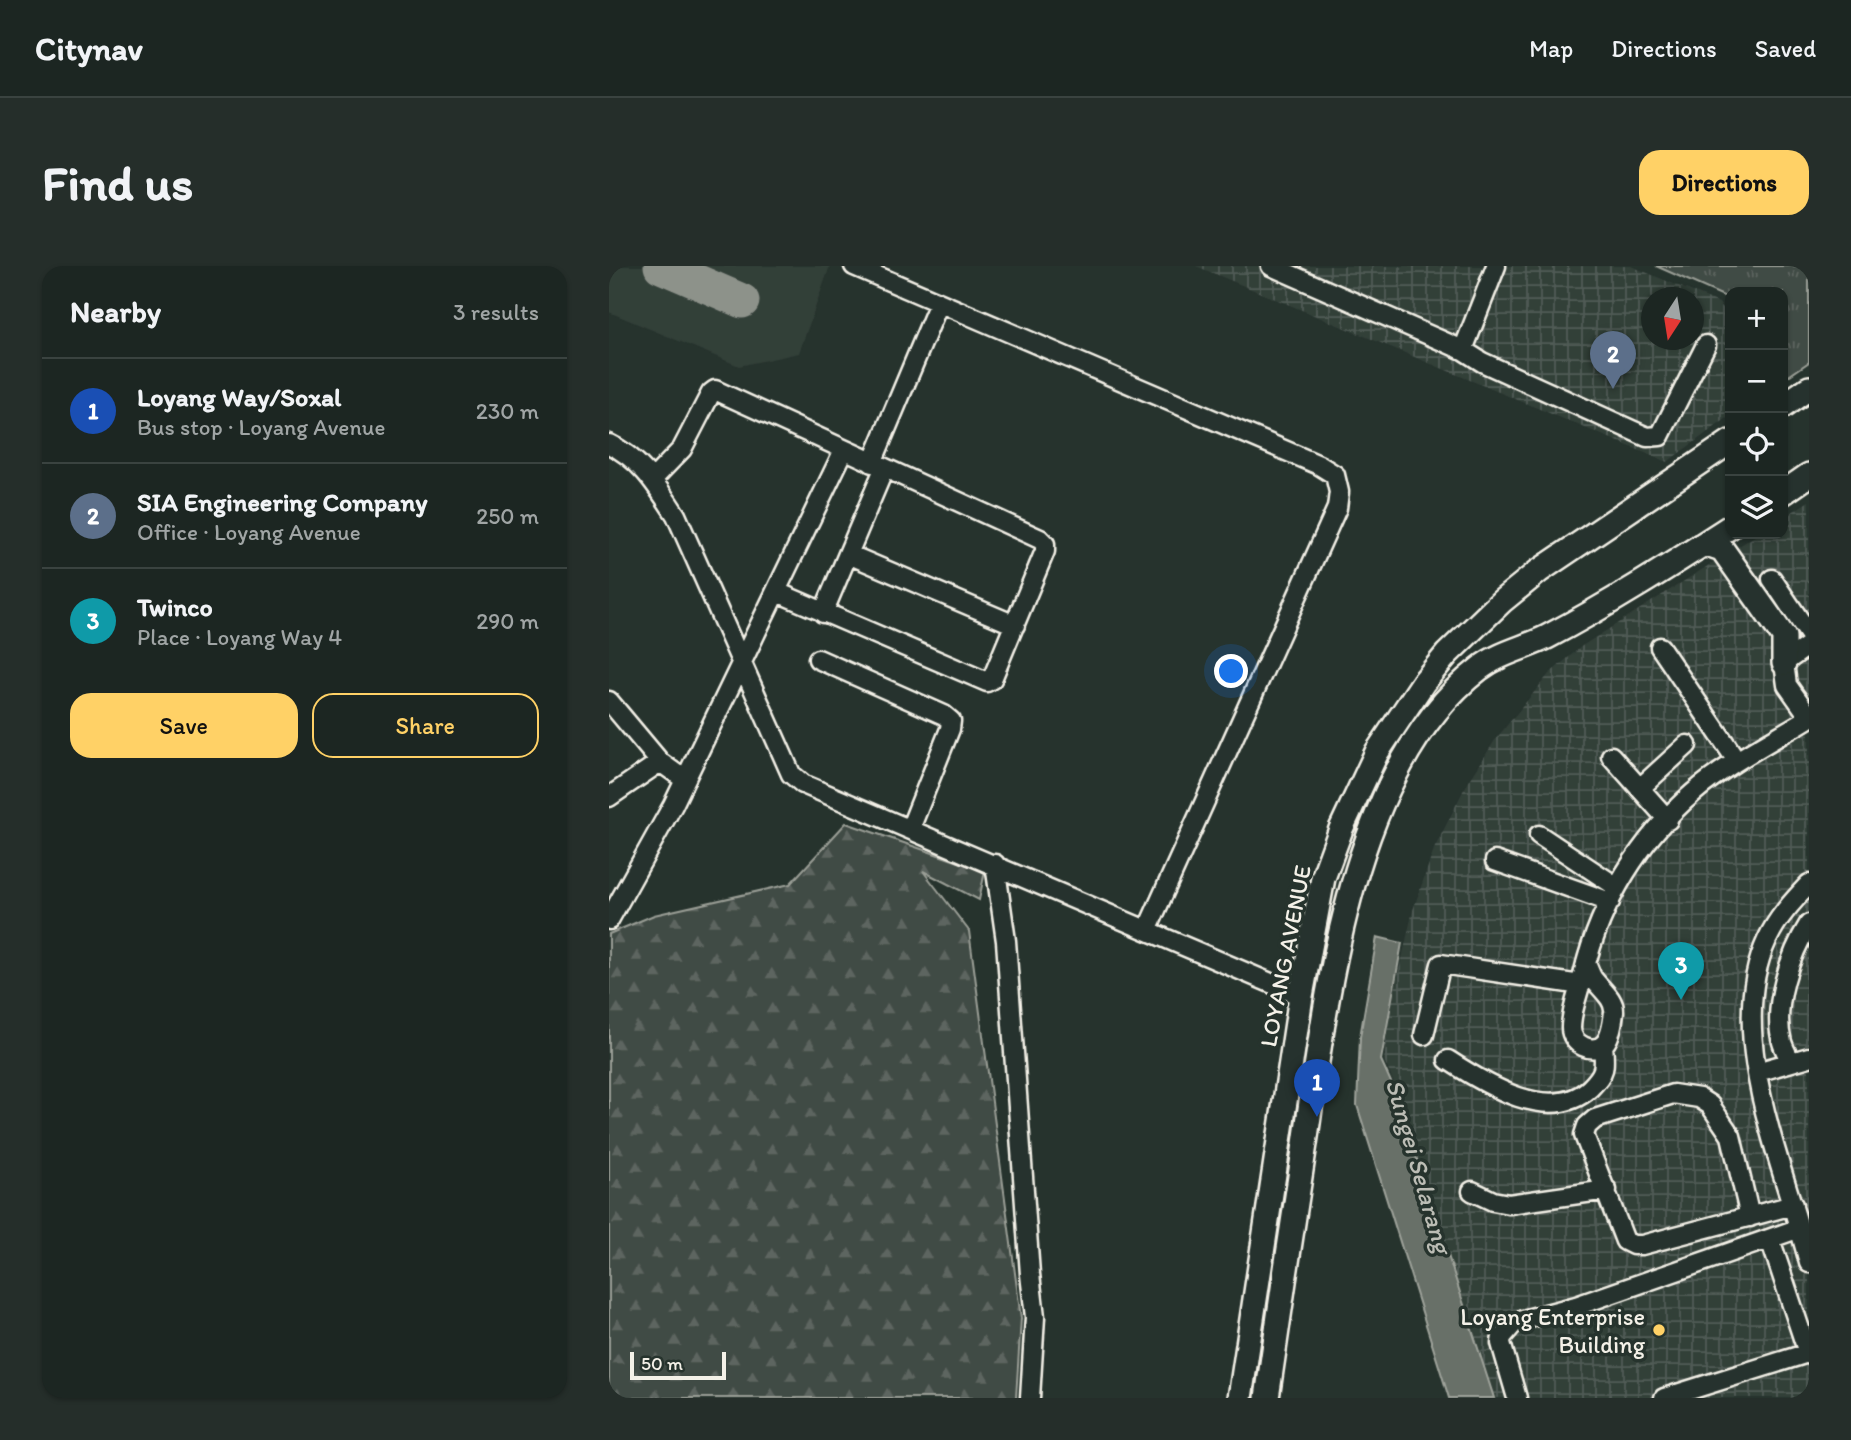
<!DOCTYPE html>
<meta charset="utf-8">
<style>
body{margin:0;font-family:Itim,sans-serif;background:#252e2a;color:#f1f3f6}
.controls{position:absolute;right:21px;top:21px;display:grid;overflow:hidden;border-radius:14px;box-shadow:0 2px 5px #0004}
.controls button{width:63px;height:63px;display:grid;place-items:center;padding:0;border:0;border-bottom:2px solid #3a4340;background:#1c2622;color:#f1f3f6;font:35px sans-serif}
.compass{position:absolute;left:1032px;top:21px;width:63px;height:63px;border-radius:50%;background:#1c2622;box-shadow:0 2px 5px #0004;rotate:192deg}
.scale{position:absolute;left:21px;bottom:18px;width:96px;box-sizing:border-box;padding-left:7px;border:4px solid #f4f1e8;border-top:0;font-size:19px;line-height:24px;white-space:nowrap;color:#f4f1e8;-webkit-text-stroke:5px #26332d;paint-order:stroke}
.you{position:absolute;left:623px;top:406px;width:24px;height:24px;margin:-18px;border:5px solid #fff;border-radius:50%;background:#1a73e8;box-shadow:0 0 0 10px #1a73e833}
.badge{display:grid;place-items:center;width:46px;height:46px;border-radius:50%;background:#ffd166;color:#fff;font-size:23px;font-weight:700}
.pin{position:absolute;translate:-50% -58px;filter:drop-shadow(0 2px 4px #0008)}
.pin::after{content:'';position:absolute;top:37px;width:24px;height:21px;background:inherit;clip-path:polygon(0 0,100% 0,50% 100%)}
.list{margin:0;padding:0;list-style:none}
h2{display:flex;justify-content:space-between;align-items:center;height:91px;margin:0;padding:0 28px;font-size:30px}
h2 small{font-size:23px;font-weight:400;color:#a0a5a5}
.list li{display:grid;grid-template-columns:46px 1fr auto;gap:21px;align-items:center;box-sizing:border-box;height:105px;padding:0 28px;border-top:2px solid #3a4340}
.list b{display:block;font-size:26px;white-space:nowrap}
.list p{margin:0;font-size:23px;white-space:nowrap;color:#a0a5a5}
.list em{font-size:23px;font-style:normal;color:#a0a5a5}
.actions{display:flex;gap:14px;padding:21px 28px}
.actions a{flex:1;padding:16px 0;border:2px solid #ffd166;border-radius:21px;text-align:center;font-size:24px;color:#ffd166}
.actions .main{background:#ffd166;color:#111}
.icon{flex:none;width:38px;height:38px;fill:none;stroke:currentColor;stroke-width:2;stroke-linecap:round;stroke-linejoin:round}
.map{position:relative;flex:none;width:1200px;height:1132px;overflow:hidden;border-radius:21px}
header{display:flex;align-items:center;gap:42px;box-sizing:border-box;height:98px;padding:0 35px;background:#1c2622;border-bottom:2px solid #3a4340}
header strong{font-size:33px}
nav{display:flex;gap:38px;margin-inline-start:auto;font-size:24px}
.intro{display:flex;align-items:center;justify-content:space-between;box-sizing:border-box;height:168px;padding:0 42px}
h1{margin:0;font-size:49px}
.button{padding:18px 32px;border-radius:21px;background:#ffd166;color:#111;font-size:24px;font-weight:700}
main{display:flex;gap:42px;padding:0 42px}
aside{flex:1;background:#1c2622;border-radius:21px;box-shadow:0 2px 5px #0004}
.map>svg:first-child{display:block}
.built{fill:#333f39}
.industrial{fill:url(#industrial-grid);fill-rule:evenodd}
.grass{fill:url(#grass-tufts);stroke:#9a9e96;stroke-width:2}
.forest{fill:url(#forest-firs);stroke:#9a9e96;stroke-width:2}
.water{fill:#676f68;stroke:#9fa39b;stroke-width:2}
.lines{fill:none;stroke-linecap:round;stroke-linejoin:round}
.taxiway{stroke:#8d928a;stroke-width:35}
.minor-casing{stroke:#f4f1e8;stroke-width:23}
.major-casing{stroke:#f4f1e8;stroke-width:28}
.minor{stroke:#26332d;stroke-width:18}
.major{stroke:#26332d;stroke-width:23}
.poi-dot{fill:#ffd166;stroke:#26332d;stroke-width:2.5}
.labels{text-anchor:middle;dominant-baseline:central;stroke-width:7;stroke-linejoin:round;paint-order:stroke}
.street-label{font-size:24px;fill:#f4f1e8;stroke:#26332d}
.poi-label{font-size:24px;fill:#f4f1e8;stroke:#26332d;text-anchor:end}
.water-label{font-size:26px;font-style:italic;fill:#bcbdb5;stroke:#26332d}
</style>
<header>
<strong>Citynav</strong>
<nav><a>Map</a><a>Directions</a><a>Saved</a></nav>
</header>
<div class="intro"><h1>Find us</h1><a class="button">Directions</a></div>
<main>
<aside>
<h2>Nearby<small>3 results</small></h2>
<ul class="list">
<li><span class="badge" style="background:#1a4fb4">1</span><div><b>Loyang Way/Soxal</b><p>Bus stop · Loyang Avenue</p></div><em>230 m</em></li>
<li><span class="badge" style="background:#5c6f8a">2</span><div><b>SIA Engineering Company</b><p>Office · Loyang Avenue</p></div><em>250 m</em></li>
<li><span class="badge" style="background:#0f9aa8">3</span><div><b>Twinco</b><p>Place · Loyang Way 4</p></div><em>290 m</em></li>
</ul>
<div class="actions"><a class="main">Save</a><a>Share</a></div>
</aside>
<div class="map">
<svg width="1200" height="1132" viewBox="0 0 1200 1132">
<defs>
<pattern id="industrial-grid" width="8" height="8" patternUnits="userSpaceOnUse" patternTransform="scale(1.75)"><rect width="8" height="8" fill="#333f39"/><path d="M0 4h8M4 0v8" fill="none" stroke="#515b56"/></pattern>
<pattern id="grass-tufts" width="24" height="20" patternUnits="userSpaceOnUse" patternTransform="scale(1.75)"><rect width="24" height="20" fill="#414b45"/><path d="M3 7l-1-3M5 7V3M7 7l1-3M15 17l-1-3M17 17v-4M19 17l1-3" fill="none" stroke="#5d6560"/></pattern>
<pattern id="forest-firs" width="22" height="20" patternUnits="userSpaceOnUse" patternTransform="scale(1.75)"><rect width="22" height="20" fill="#414b45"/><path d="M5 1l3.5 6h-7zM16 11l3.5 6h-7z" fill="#5d6560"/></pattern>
</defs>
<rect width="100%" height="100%" fill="#26332d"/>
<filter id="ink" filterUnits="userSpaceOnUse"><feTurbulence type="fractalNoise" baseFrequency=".0143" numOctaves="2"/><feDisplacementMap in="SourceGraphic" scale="14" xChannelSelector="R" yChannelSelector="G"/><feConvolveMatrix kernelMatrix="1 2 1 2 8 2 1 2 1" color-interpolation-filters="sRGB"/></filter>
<g filter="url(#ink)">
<path class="built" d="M0 0H221L190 87 130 100 0 46Z"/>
<path class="industrial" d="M587 0H1022L1110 37 1121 51V150L1058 196ZM1042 32H1084V74H1042Z
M1200 235V1132H885L790 830 775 794 781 744 804 644 825 583 854 525 886 474 940 408 973 380 1149 268H1174V252Z"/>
<path class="grass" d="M1047 0H1200V96L1178 111 1174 105V26H1121V33Z"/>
<path class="forest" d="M237 557 376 605 370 634 314 605 360 665 412 1052 407 1132H0V668L45 649 181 618Z"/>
<path class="water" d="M768 671 793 677 772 794 786 825 885 1132H840L748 839 751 771Z"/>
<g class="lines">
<path class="taxiway" d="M52 0 133 35"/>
<defs>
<path id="minor" d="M245 0 710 199 726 209 730 226 728 242 538 664
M662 0 854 84 873 96 1038 171 1051 170 1097 79
M854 84 887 0
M0 178C32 193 48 220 67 249L182 508 194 518 692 730
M263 197 330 37
M44 213 73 183 102 127 106 124 431 273 436 278V285L383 413 378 416 168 326
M239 288 406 359
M1163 313 1200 368
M214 347 275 203
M1200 379 1175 397 1178 419 1200 450
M1051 381 1128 495
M209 393 335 449 342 455 341 463 301 563
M0 435 51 496 76 514
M1002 490 1059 554
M1031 522 1078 479
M0 531 51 496
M930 569 1008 621
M886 595 1001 636
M386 598 397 675 421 1008 426 1051 421 1132
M1200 618C1184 635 1168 652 1158 674 1114 769 1176 901 1200 997
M0 654 64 539 235 184
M977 697C979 702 981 707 983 711 990 722 1006 732 1005 746 1004 755 1002 770 996 777 984 790 962 778 962 762 962 743 971 723 975 705 992 636 1031 573 1084 527 1119 497 1161 476 1200 452
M815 769 832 698 972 719
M839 794C876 818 941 859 981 822 997 806 996 801 994 779
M1182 796C1179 790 1175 783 1173 776 1163 741 1181 688 1200 658
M1148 806 1200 791
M863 925 884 935 900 938 998 924
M1141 951 1122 870 1101 839 1090 832 1064 828 986 853 978 860 975 869 1016 975 1024 979H1033L1184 939
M908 1132 892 1077 893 1071 906 1056 967 1040 1191 962
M1055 1132 1199 1087 1161 973"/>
<path id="major" d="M1174 140 1200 122
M1174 227 1200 209
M1091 280 1101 279 1113 283 1175 371V397
M631 1132 692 730 714 612 732 563 768 486 814 417 838 388 893 335 930 305 1121 176
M658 1132C670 1047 683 963 696 878 718 728 742 502 870 403 890 387 916 382 938 371 1001 338 1062 299 1121 261"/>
</defs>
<use href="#minor" class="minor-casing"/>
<use href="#major" class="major-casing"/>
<use href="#minor" class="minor"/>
<use href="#major" class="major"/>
</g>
</g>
<circle class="poi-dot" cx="1050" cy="1064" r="7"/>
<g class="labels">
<g class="street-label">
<text transform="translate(676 690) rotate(-79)">LOYANG AVENUE</text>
</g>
<g class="poi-label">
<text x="1036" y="1050">Loyang Enterprise<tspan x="1036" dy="28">Building</tspan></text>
</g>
<g class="water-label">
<text transform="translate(810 900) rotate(74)">Sungei Selarang</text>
</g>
</g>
</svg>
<div class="controls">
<button>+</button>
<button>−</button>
<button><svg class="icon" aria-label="locate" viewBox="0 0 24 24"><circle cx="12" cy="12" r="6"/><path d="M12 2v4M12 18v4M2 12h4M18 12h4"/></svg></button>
<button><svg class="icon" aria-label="layers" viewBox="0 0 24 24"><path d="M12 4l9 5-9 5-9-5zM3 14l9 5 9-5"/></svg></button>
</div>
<svg class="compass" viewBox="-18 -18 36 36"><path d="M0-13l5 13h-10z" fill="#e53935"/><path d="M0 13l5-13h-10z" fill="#a0a5a5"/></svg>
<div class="scale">50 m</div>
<div class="you"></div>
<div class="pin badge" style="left:708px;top:851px;background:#1a4fb4">1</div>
<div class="pin badge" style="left:1004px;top:123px;background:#5c6f8a">2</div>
<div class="pin badge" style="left:1072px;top:734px;background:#0f9aa8">3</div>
</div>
</main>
